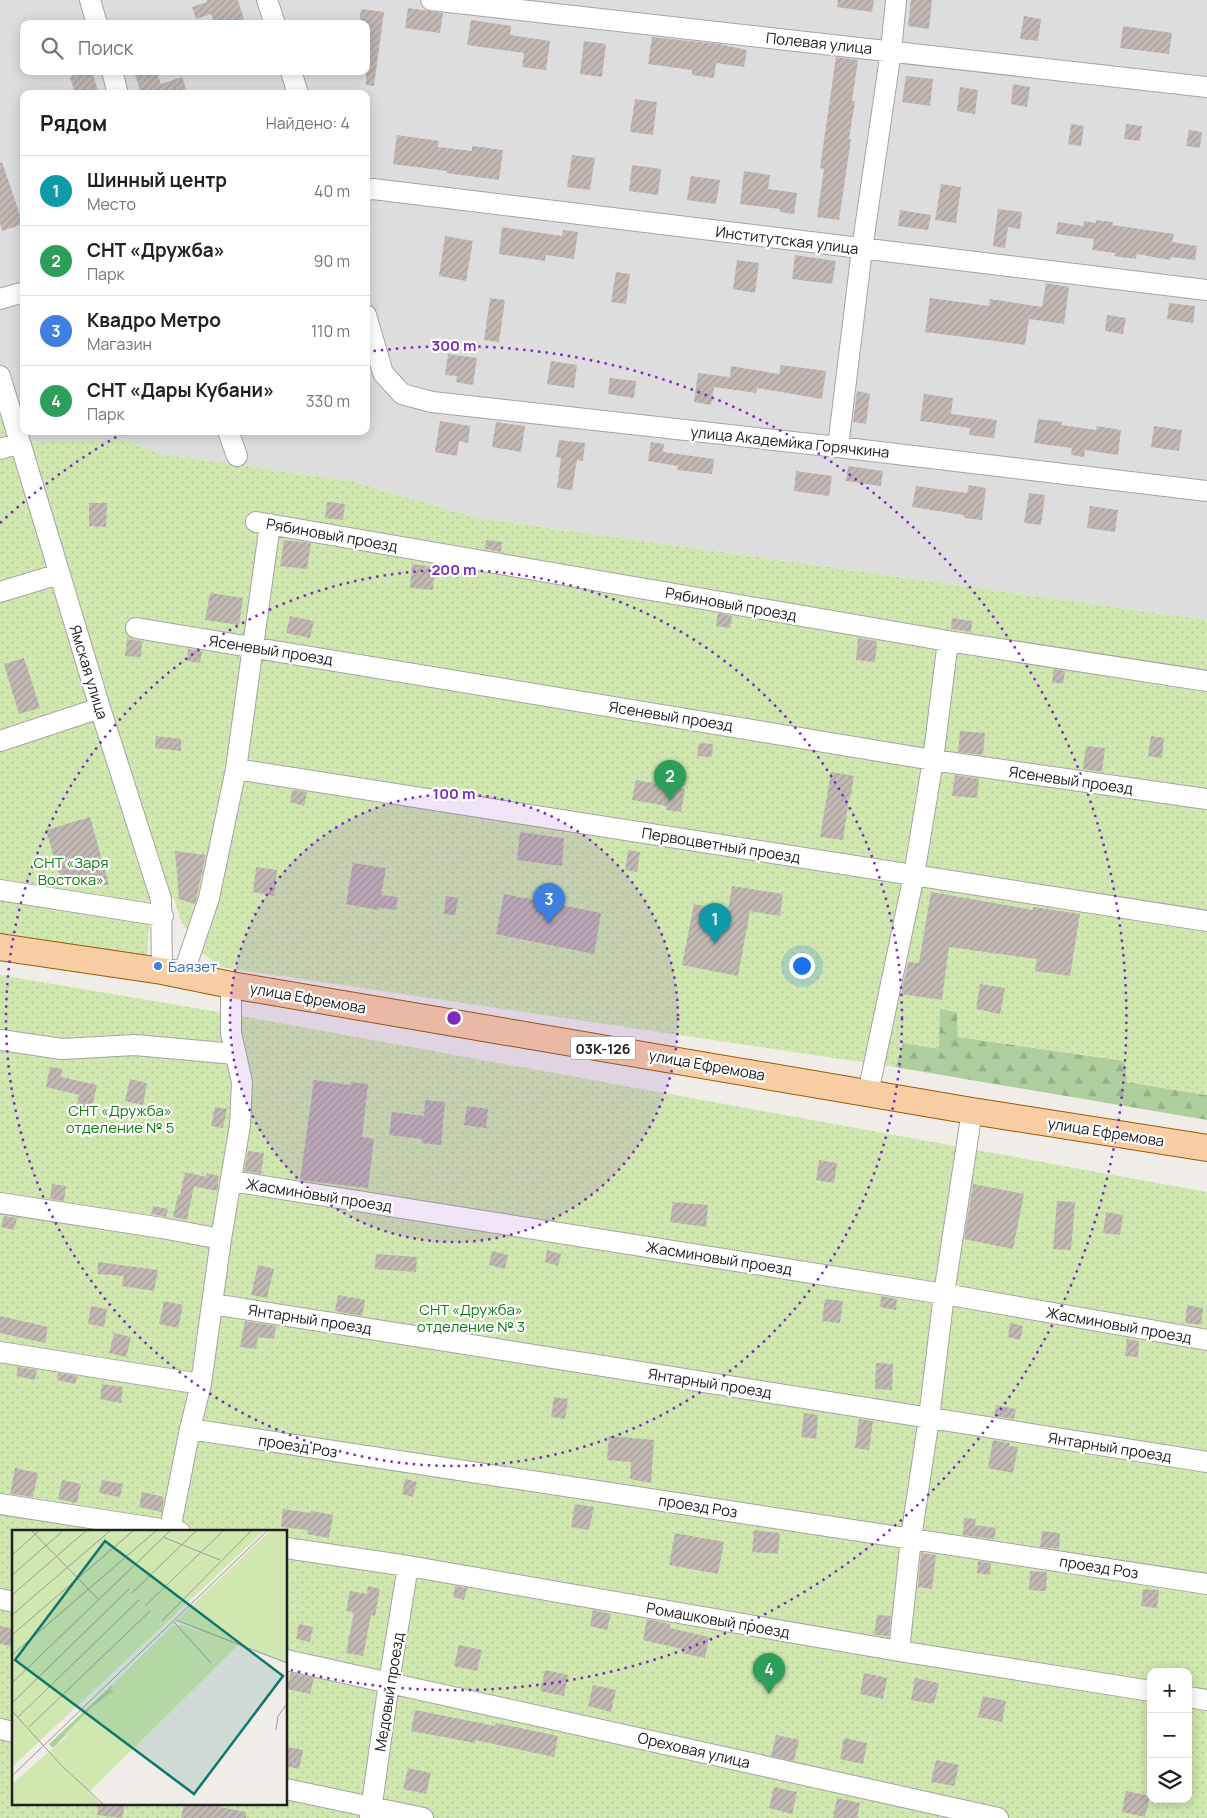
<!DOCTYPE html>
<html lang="ru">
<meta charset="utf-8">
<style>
body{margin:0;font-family:Manrope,sans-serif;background:#f2f2f2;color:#202124}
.controls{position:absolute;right:15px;bottom:15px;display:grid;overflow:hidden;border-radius:10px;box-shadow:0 2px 12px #0003}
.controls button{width:45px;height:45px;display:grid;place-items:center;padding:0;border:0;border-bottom:1px solid #e0e0e0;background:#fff;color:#202124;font:25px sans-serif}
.you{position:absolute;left:801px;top:965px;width:18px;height:18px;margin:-12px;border:4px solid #fff;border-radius:50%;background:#1a73e8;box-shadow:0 0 0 8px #1a73e833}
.badge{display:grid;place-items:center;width:32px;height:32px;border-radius:50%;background:#c90717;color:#fff;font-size:16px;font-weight:700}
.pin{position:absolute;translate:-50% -41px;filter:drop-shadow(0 1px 2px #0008)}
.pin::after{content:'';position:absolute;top:26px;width:18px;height:15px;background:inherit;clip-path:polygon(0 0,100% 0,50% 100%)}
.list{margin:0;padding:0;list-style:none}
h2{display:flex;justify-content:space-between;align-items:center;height:65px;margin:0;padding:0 20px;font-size:21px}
h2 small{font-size:16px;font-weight:400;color:#757577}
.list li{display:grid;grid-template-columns:32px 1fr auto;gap:15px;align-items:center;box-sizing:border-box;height:70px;padding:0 20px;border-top:1px solid #e0e0e0}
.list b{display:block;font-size:19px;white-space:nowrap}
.list p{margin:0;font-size:16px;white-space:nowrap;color:#757577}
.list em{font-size:16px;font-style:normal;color:#757577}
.icon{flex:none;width:28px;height:28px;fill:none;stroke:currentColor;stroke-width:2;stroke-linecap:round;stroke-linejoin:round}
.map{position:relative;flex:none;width:1207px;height:1818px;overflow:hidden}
.search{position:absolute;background:#fff;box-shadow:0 2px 12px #0003;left:20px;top:20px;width:350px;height:55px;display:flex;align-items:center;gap:12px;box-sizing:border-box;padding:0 18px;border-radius:10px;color:#757577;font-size:19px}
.panel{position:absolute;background:#fff;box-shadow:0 2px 12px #0003;left:20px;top:90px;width:350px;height:345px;border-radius:10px}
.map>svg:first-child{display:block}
.residential{fill:#dedddd;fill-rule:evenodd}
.forest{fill:url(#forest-firs)}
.garden{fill:url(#garden-dots);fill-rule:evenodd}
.building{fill:url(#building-hatch)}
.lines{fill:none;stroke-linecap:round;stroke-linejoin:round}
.minor-casing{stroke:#a4a4a4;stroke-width:22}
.major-casing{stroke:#975a05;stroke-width:28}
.minor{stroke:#fff;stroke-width:20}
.major{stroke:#f9cda3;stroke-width:26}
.ring{fill:none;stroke:#7b2cbf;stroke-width:2.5;stroke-dasharray:2.5 5}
.shop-dot{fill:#3f7fe0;stroke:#fff;stroke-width:2}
.labels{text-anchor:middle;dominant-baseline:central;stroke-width:4.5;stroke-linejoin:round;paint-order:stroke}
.shield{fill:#fff;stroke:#636363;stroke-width:1}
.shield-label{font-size:14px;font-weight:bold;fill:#202020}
.street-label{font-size:15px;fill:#202020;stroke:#fff}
.park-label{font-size:15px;fill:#0f7d0f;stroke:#fff}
.shop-label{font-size:15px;fill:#366cbe;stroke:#fff;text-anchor:start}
.inset-road{fill:none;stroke:#9d9a97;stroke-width:1}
.view{fill:#0f766e;fill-opacity:0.15;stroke:#0f766e;stroke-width:2.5}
.inset-edge{fill:none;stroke:#202020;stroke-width:2.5}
.centre{fill:#7b2cbf;stroke:#fff;stroke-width:2.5}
.ring-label{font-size:15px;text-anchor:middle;font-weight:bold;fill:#7b2cbf;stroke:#fff;stroke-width:4.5;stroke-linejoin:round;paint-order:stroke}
</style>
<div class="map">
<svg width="1207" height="1818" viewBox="0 0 1207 1818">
<defs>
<pattern id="forest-firs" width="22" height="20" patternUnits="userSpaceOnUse" patternTransform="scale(1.25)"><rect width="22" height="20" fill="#afce9d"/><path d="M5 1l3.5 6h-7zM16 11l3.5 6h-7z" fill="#96b187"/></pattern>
<pattern id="garden-dots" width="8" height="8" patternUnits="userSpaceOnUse" patternTransform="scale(1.25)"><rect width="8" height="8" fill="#d0e8af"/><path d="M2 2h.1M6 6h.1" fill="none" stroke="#b2c796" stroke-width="1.8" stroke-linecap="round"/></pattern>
<pattern id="building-hatch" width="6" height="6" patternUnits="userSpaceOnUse" patternTransform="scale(1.25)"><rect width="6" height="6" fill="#c1b8b3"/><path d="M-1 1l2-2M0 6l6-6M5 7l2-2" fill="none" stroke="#a69e9a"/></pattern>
</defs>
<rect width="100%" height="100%" fill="#f0ece7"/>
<path class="residential" d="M0 0H1207V620L477 518 351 481 162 454 123 440 20 443 0 376ZM24 24H366V71H24ZM24 94H366V431H24Z"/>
<path class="forest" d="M939 1008 957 1012 958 1037 1125 1061 1127 1082 1207 1095V1120L895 1067 903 1043Z"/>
<path class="garden" d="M0 376 20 443 123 440 162 454 351 481 477 518 1207 620V1095L1127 1082 1125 1061 958 1037 957 1012 940 1008 939 1049 903 1043 895 1067 220 967 198 949 180 919 174 898 164 899 151 894 147 957 0 933Z
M0 975 231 1014 1207 1192V1818H0ZM14 1532H286V1804H14ZM1151 1672H1188V1799H1151Z"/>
<path class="building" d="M207 0H238L244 19 228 24H215L211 14 196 19 192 7 207 2Z
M838 0H874L872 12 837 7Z
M911 0H932L929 29 908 26Z
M408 8 443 13 440 33 405 28Z
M361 9 384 12 374 86 366 85V24H359Z
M1024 16 1041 19 1038 41 1020 39Z
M471 20 511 26 510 35 550 41 546 70 522 67 524 53 467 45Z
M1123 26 1172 33 1169 54 1120 48Z
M652 37 719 44 747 50 744 67 716 63 714 78 692 75V70L648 64Z
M584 41 606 44 602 77 580 74Z
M836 57 858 60 852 101H855L849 139H851L839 220 817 217 824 169 820 168Z
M89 71H92L99 94H75L70 77Z
M134 71H156L161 84 182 77 188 94H139L140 91Z
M906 76 933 79 930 106 902 102Z
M1013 84 1030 87 1027 107 1011 104Z
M960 87 978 90 975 114 957 111Z
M635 99 657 102 653 135 630 132Z
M1071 124 1084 126 1081 146 1068 144Z
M1126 124 1142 126 1140 141 1124 139Z
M1189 130 1202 132 1200 148 1186 146Z
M397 135 439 141 438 147 472 151V146L503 150 499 180 446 173 447 171 393 164Z
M572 155 595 158 590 190 567 187Z
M2 162 23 224 2 231 0 223V163Z
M632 165 661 169 658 195 629 191Z
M744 171 770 175 768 189 797 193 794 214 780 212V209L740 204Z
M691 176 720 180 716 204 687 200Z
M941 184 961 187 956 223 935 220Z
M998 209 1022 212 1020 229 1008 227 1005 248 993 246Z
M900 210 931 215 928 230 898 226Z
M1096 220 1113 222 1112 225 1174 234 1172 242 1197 246 1195 260 1171 257 1170 260 1137 254 1136 259 1114 256 1115 253 1092 250 1094 239 1056 234 1058 222 1083 226 1084 221 1096 223Z
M502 227 562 236 563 230 578 232 574 259 546 255 545 261 499 254Z
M445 236 473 241 466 281 439 276Z
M795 255 836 261 832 284 792 279Z
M737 260 759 263 755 293 733 289Z
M616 272 630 274 626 304 611 302Z
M1046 283 1069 287 1064 324 1029 319 1025 345 925 332 930 298 989 306 990 299 1042 307Z
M490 298 505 300 499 342 484 340Z
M1169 303 1195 306 1193 323 1167 319Z
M1107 315 1126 318 1123 334 1105 331Z
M448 354 477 358 473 385 456 382 457 376 445 375Z
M551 361 577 365 574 388 547 384Z
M781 365 826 371 822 399 757 388 756 393 714 387 711 405 694 402 698 373 730 377 731 366 779 374Z
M610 378 636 381 634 398 608 394Z
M857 391 870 394 866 424 853 422Z
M924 394 953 398 951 414 997 420 994 438 969 435 970 428 920 421Z
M1038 419 1062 422 1061 425 1096 430 1097 426 1121 430 1118 455 1085 450 1084 457 1071 455 1072 448 1034 443Z
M440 421 470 426 468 443 459 441 457 456 435 452Z
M496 422 525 426 521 452 492 447Z
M1154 426 1182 430 1179 451 1151 447Z
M559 440 585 443 583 461 577 460 572 490 557 488 561 458 556 457Z
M651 442 664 444 663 452 714 459 712 474 677 470 678 466 648 461Z
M848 466 883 471 881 486 846 481Z
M796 471 832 476 829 496 794 491Z
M969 485 986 488 982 520 964 518V515L912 507 916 486 967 493Z
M1029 493 1045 495 1041 525 1024 523Z
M327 502 345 504 343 520 325 518Z
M89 503H107L106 527 89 526Z
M1090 506 1118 510 1115 532 1087 528Z
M284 540 311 543 307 569 280 566Z
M486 540 502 542 501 552 485 549Z
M412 564 435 567 433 590 410 588Z
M210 593 243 598 239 625 205 620Z
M718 613 732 616 730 628 716 626Z
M290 616 314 621 310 638 286 633Z
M952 618 972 621 971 632 951 629Z
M858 638 877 641 875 662 856 660Z
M127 639 142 641 141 657 125 656Z
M188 649 202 651 200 663 187 661Z
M24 658 40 708 19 714 4 664Z
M1054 669 1065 671 1063 684 1052 682Z
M960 731 985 733 983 755 958 752Z
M156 736 181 739V751L155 748Z
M1151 736 1164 738 1162 758 1148 756Z
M699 743 713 744 712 757 697 756Z
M1086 746 1105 748 1102 772 1083 769Z
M831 772 854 776 850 799 849 798 843 840 820 837Z
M955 775 979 779 977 798 952 796Z
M636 780 685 789 681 812 666 810V806L632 800Z
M292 790 307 792 304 806 290 802Z
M90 817 109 885 62 884 46 830Z
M520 832 564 838 562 866 517 860Z
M628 850 640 852 637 872 625 870Z
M175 851 206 855 195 904 179 899Z
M353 863 386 868 381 895 398 897 396 910 379 908 378 910 346 904Z
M256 867 277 870 274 896 253 892Z
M732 886 783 894 780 916 750 911 738 976 682 965 694 904 728 911Z
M931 892 1033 910V907L1080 914 1070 976 1035 971 1037 959 949 947 942 1000 901 994 908 962 919 963Z
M504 894 601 913 594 954 496 934Z
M446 896 458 898 455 915 444 914Z
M980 984 1005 988 1000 1014 976 1009Z
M50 1067 62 1069 61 1077 97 1085 91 1112 76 1109 79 1095 46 1087Z
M130 1079 147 1083 143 1105 125 1101Z
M314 1080 351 1085V1082L368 1084 362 1137 374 1139 368 1188 300 1180Z
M425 1100 445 1102 441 1145 421 1143 422 1139 389 1135 392 1112 424 1116Z
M467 1106 488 1109 486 1128 464 1125Z
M215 1107 227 1109 223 1128 211 1126Z
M248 1151 264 1153 261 1174 244 1171Z
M819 1160 837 1163 834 1183 816 1180Z
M185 1172 206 1177 207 1173 219 1176 217 1191 194 1186 187 1220 173 1217 178 1195H180Z
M52 1184 66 1186 64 1201 50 1199Z
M973 1184 1024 1194 1013 1249 964 1239Z
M1057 1201 1075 1202 1071 1250 1053 1249Z
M673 1202 708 1205 706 1227 670 1222Z
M153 1206 168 1209 166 1217 151 1214Z
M1106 1212 1123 1215 1120 1235 1103 1233Z
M4 1216 17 1218 14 1230 1 1227Z
M547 1250 561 1254 558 1266 545 1262Z
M492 1251 508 1255 505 1269 489 1265Z
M376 1254 417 1257 416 1272 375 1269Z
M98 1262 158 1270 154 1291 122 1286 124 1276 98 1274Z
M258 1265 274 1269 267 1298 251 1295Z
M338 1295 365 1300 362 1316 335 1311Z
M881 1296 897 1299 896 1310 880 1307Z
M825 1299 843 1301 840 1323 822 1321Z
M164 1301 183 1305 178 1328 159 1324Z
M1187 1305 1203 1308 1201 1325 1185 1323Z
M91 1306 107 1309 104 1327 88 1324Z
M0 1316 48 1327 45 1343 0 1333Z
M245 1321 276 1326 274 1339 258 1337 256 1349 240 1347Z
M1010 1323 1023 1326 1020 1340 1008 1337Z
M114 1333 131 1337 126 1357 109 1353Z
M1127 1339 1139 1341 1138 1357 1125 1356Z
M876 1363 893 1364 892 1390 875 1389Z
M18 1367 37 1370 35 1380 16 1376Z
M58 1373 77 1376 75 1384 57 1380Z
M102 1384 123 1387 121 1403 100 1399Z
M554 1397 568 1399 565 1419 551 1417Z
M996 1405 1016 1409 1014 1419 994 1416Z
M804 1413 818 1415 816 1439 801 1437Z
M859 1419 873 1421 869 1450 855 1448Z
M609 1436 654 1440 651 1483 630 1479 631 1462 607 1460Z
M993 1440 1010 1443 1009 1446 1018 1447 1013 1473 988 1468Z
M15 1468 38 1473 33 1497 10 1494Z
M405 1479 417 1482 413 1497 402 1494Z
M62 1480 81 1484 77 1503 58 1499Z
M102 1480 123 1484 120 1497 99 1493Z
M142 1492 164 1497 162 1512 139 1507Z
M575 1504 594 1507 589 1530 571 1527Z
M283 1509 311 1513V1511L333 1515 329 1538 307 1534 308 1530 281 1527Z
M964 1518 976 1519 975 1525 996 1528 994 1539 963 1535Z
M754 1530 780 1533 778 1554 752 1552Z
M1042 1531 1060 1533 1059 1549 1040 1547Z
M675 1533 724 1542 718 1574 669 1565Z
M921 1553 936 1555 932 1589 918 1587Z
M978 1561 991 1563 990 1575 977 1573Z
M1030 1571 1047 1572 1046 1591 1029 1590Z
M368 1586 380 1589 375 1616 371 1615 363 1656 346 1653 354 1612 346 1611 350 1591 367 1594Z
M455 1586 467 1588 464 1600 453 1597Z
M1143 1589 1159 1590 1157 1608 1141 1606Z
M593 1610 611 1614 607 1630 590 1626Z
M877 1615 891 1616 889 1636 874 1635Z
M647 1619 670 1624V1628L709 1637 705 1658 682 1653V1649L643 1640Z
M299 1624 313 1627 310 1642 296 1639Z
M0 1626 14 1629 11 1646 0 1644Z
M459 1645 482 1650 477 1671 454 1666Z
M545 1670 568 1675 564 1696 540 1691Z
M291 1673 314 1678 310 1694 287 1689Z
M864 1673 887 1678 883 1699 860 1694Z
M915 1678 939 1683 934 1704 911 1700Z
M593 1685 616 1690 611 1712 588 1706Z
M983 1696 1006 1701 1002 1722 978 1717Z
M415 1710 495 1726 496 1723 558 1736 554 1757 475 1740V1743L411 1731Z
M776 1735 799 1740 794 1761 771 1756Z
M844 1738 867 1743 863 1764 840 1759Z
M288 1747 303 1750 299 1769 286 1766Z
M936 1760 959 1765 954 1786 931 1782Z
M408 1768 431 1773 426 1794 403 1789Z
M774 1787 797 1792 792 1814 769 1808Z
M1126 1791 1150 1796 1145 1817 1122 1812Z
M837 1798 860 1803 857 1818H833Z
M99 1804H125L122 1818 97 1815Z
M184 1804H204L246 1812V1818H181Z"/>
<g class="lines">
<defs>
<path id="minor" d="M90 0 97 24
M267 0 275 24
M431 0 1207 87
M112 71 118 94
M291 71 298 94
M366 190 373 189 1207 290
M0 299 24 292
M366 315 383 373 402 394 432 402 838 447 1207 491
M0 376 100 708 161 899 162 971
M228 431 237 456
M838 447 862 249 891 51 896 0
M0 449 20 443
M256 522 948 641 1207 681
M0 592 59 574
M136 628 933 760 1207 799
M0 741 100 708
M236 769 1207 921
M0 890 163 916
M183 975 209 898 236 769 270 524
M0 1040 62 1049 135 1045 235 1054
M868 1093 914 875 933 760 948 641
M231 1181 944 1294 1207 1340
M0 1203 162 1228 221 1239
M213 1304 1207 1462
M0 1352 201 1384
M190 1429 1207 1584
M0 1504 180 1532
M170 1530 190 1429 201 1384 221 1239 240 1125 242 1082 231 1033V985
M286 1548 408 1566 899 1651 1151 1691
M0 1599 14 1602
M899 1651 911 1538 929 1418 944 1294 972 1111
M286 1660 998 1818
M1188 1697 1207 1700
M0 1729 14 1732
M286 1789 423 1818
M370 1818 389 1682 408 1566"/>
<path id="major" d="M0 947 162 971 231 985 972 1111 1207 1148"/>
</defs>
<use href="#minor" class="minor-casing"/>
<use href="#major" class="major-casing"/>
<use href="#minor" class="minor"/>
<use href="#major" class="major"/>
</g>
<circle cx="454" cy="1018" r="224" fill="#7b2cbf" fill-opacity=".12"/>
<g class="ring">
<circle cx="454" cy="1018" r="224"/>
<circle cx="454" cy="1018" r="448"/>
<path d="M0 523A672 672 0 0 1 123 433M366 352A672 672 0 1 1 291 1670"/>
</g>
<circle class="shop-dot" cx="158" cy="966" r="5"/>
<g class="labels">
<rect class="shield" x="570.5" y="1036.5" width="65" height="23" rx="4"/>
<g class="shield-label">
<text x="603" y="1048">03К-126</text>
</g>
<g class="street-label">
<text transform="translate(819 43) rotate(6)">Полевая улица</text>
<text transform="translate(787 240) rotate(7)">Институтская улица</text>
<text transform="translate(790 442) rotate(6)">улица Академика Горячкина</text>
<text transform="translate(332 535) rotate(10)">Рябиновый проезд</text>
<text transform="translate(731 604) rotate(10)">Рябиновый проезд</text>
<text transform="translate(271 650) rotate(9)">Ясеневый проезд</text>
<text transform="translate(89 672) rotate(73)">Ямская улица</text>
<text transform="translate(671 716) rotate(9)">Ясеневый проезд</text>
<text transform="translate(1071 780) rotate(8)">Ясеневый проезд</text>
<text transform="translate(721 845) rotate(9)">Первоцветный проезд</text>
<text transform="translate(308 998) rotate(10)">улица Ефремова</text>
<text transform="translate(707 1065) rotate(10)">улица Ефремова</text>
<text transform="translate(1106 1132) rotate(9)">улица Ефремова</text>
<text transform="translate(319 1195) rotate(9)">Жасминовый проезд</text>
<text transform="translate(719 1258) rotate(9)">Жасминовый проезд</text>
<text transform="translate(310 1319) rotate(9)">Янтарный проезд</text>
<text transform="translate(1119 1325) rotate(10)">Жасминовый проезд</text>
<text transform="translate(710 1383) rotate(9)">Янтарный проезд</text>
<text transform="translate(298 1446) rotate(9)">проезд Роз</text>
<text transform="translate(1110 1447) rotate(9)">Янтарный проезд</text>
<text transform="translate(698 1506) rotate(9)">проезд Роз</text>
<text transform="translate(1099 1567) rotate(9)">проезд Роз</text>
<text transform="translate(718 1620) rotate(10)">Ромашковый проезд</text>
<text transform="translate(389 1692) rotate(-81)">Медовый проезд</text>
<text transform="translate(694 1750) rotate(13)">Ореховая улица</text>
</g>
<g class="park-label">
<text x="71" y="862">СНТ «Заря<tspan x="71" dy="17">Востока»</tspan></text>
<text x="120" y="1110">СНТ «Дружба»<tspan x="120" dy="17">отделение № 5</tspan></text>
<text x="471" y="1309">СНТ «Дружба»<tspan x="471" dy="17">отделение № 3</tspan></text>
</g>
<g class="shop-label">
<text x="168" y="966">Баязет</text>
</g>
</g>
<g transform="translate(12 1530)">
<rect width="275" height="275" fill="#f0ece7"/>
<path d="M100 155 103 163 82 176 41 218 37 214Z" fill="#afce9d"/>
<path d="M0 0H253L0 237ZM259 0H275V133L226 115 77 262 89 275H0V254L54 207 53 204 81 176 98 163 102 164 99 160 100 155 160 96 171 95 189 102 166 89Z" fill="#d0e8af"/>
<path class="inset-road" d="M19 0 87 70M151 7 208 30M0 25 28 0M0 45 52 0M120 63 185 0M0 65 75 0M133 76 212 0M0 85 99 0M164 90 275 133M150 91 240 0M162 92 199 133M0 105 122 0M0 125 145 0M0 153 159 0M0 173 117 59M0 181 50 236 92 275M6 187 127 70M17 197 138 81M264 200 266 186 275 174M0 246 256 0"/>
<path class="view" d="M93 11 271 146 182 264 3 130Z"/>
<rect width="275" height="275" class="inset-edge"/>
</g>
<circle cx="454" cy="1018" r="8" class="centre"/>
<g class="ring-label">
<text x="454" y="351">300 m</text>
<text x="454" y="575">200 m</text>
<text x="454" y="799">100 m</text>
</g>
</svg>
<div class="controls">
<button>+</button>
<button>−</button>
<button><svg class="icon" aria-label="layers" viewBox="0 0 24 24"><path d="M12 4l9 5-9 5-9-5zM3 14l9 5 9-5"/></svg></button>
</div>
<div class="you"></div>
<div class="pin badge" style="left:715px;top:944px;background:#0f9aa8">1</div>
<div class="pin badge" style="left:670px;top:801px;background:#2e9e5b">2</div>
<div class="pin badge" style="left:549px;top:924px;background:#3f7fe0">3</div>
<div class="pin badge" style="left:769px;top:1694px;background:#2e9e5b">4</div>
<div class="search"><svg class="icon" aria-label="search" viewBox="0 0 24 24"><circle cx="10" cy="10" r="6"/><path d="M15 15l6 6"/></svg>Поиск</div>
<section class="panel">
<h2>Рядом<small>Найдено: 4</small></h2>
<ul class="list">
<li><span class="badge" style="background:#0f9aa8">1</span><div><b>Шинный центр</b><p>Место</p></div><em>40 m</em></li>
<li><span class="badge" style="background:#2e9e5b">2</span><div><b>СНТ «Дружба»</b><p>Парк</p></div><em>90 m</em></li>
<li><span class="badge" style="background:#3f7fe0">3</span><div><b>Квадро Метро</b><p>Магазин</p></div><em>110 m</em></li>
<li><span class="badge" style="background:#2e9e5b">4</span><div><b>СНТ «Дары Кубани»</b><p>Парк</p></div><em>330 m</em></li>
</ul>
</section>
</div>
